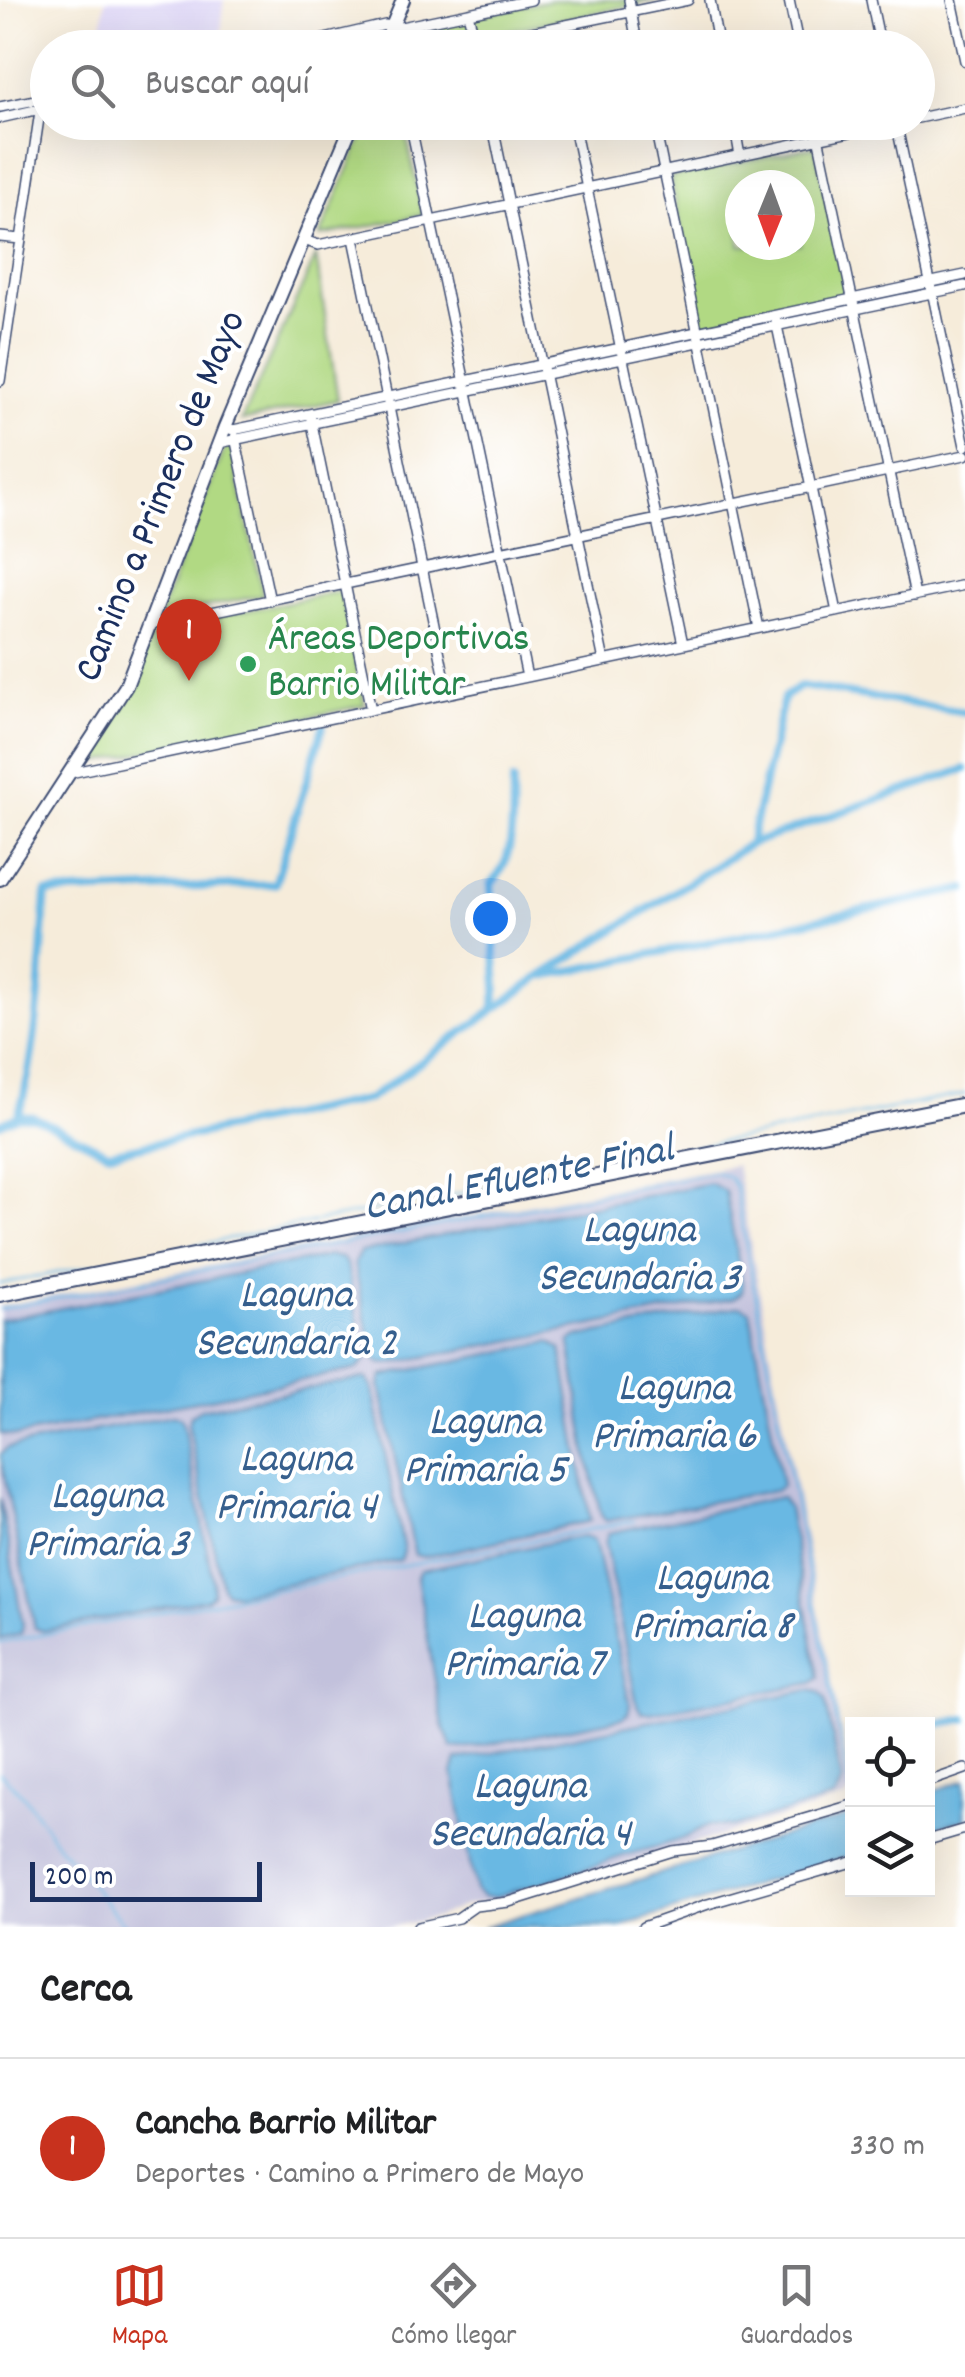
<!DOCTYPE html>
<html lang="es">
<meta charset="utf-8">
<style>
body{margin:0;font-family:Dekko,sans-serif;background:#f2f2f2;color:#202124}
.controls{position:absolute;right:30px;bottom:30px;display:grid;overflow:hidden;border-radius:0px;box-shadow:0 10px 40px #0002}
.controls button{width:90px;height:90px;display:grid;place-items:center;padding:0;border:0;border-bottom:2px solid #e0e0e0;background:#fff;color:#202124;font:50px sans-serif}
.compass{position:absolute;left:725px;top:170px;width:90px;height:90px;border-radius:50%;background:#fff;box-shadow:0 10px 40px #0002;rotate:181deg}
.scale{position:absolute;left:30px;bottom:25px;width:232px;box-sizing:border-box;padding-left:10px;border:5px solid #1b2f5e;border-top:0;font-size:28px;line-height:35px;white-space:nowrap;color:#1b2f5e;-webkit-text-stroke:8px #fff;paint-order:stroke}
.you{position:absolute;left:490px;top:918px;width:35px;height:35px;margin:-25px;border:8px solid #fff;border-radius:50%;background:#1a73e8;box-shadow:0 0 0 15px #1a73e833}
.badge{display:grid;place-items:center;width:65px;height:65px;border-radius:50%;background:#c8321e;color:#fff;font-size:32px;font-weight:700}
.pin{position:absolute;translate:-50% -82px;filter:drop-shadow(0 2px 5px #0008)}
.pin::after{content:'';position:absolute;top:52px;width:35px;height:30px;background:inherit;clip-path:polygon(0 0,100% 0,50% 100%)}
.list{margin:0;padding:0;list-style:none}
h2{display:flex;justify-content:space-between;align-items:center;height:130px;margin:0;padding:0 40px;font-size:42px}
h2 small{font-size:32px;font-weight:400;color:#757577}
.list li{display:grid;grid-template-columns:65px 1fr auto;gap:30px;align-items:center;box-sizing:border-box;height:180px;padding:0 40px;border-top:2px solid #e0e0e0}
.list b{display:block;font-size:38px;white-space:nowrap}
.list p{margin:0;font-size:32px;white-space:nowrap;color:#757577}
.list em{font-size:32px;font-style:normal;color:#757577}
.icon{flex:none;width:55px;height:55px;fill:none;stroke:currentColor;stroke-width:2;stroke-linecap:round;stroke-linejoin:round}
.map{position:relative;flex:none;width:965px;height:1927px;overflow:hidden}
.search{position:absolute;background:#fff;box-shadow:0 10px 40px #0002;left:30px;right:30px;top:30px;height:110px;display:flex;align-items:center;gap:25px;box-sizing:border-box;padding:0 35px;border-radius:55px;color:#757577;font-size:38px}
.sheet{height:310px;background:#fff}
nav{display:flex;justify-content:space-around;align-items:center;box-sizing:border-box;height:140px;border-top:2px solid #e0e0e0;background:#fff;font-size:28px;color:#757577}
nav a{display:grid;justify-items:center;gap:5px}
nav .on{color:#c8321e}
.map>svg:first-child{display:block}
.built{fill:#ddd5f6}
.industrial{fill:#c2c1dc}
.green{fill:#b1d983;stroke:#668470;stroke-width:2.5;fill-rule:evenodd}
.water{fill:#69b8e3;stroke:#4274a0;stroke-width:2.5}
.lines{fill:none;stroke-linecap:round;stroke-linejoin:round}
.stream{stroke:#69b8e3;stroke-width:2.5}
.canal{stroke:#69b8e3;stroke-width:8}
.minor-casing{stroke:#3c4b71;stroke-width:12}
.secondary-casing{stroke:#3c4b71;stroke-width:16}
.primary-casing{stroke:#3c4b71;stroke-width:18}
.minor{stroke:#fff;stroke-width:9}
.secondary{stroke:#fff;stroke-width:12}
.primary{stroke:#fff;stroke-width:14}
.leisure-dot{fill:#2e9e5b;stroke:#fff;stroke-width:4}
.labels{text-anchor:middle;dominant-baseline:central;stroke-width:8;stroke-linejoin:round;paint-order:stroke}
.street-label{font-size:40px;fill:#1b2f5e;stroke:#fff}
.leisure-label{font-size:40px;fill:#27864d;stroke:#fff;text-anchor:start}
.water-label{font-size:42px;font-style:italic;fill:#365f8d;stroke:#fff}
</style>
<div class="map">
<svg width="965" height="1927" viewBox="0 0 965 1927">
<rect width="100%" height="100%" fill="#fff"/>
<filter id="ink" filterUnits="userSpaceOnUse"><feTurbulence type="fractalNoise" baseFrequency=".01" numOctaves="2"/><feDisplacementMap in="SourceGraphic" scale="20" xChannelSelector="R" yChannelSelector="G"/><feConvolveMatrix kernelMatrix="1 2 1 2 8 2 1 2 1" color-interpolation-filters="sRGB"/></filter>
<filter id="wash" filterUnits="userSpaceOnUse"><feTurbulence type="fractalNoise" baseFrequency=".0048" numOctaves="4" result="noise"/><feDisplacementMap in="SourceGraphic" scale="40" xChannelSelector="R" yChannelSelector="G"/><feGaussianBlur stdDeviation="2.25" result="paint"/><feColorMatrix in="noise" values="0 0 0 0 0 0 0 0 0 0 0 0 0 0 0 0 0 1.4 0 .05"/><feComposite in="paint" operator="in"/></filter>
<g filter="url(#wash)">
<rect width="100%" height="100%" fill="#f6ecda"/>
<path class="built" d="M105 0H224L220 47 100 48Z"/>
<path class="industrial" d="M736 1165 852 1791 844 1799 510 1898 466 1905 438 1917 390 1927H0V1306Z"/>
<path class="green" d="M551 0H657L428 47 390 48 394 32Z
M368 123H404L423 215 320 236Z
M815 146 847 295 702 326 670 177ZM740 185H800V245H740Z
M316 256 338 400 241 421Z
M231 447 263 595 158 617 225 448Z
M341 591 365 705 84 765 129 698 152 630Z"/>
<path class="water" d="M710 1183 725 1191 743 1287 742 1292 734 1298 388 1364 379 1363 373 1355 354 1263 360 1252Z
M329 1256 342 1258 347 1265 366 1360 358 1369 17 1436 0 1434V1320Z
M740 1306 750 1311 782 1486 776 1490 606 1521 601 1515 587 1454 570 1342 578 1337Z
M550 1342 561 1349 590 1521 424 1557 415 1555 380 1386 382 1376Z
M366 1378 372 1386 404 1552 401 1560 237 1594 226 1592 222 1587 188 1423 191 1415 201 1409Z
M173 1415 181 1418 183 1425 213 1582 212 1594 206 1599 43 1631 35 1628 0 1455 7 1448Z
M781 1497 788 1508 819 1678 812 1683 651 1713 641 1712 637 1705 605 1544 608 1533Z
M0 1498 23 1626 21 1634 0 1639Z
M583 1536 593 1539 595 1543 630 1705 628 1713 622 1718 464 1749 452 1748 443 1726 417 1577 420 1570Z
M809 1690 819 1692 825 1699 842 1782 834 1799 732 1827 708 1825C676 1848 633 1848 597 1866L494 1897H483L475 1890 453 1773 457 1760Z
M965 1780V1819L928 1830V1793Z
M852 1815V1855L619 1927H483Z"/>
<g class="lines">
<path class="stream" d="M0 1284 965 1094
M0 1309 715 1172 729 1177 735 1186 850 1790
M0 1643 634 1521
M0 1773 24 1796 58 1845 126 1927"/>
<path class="canal" d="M750 844 784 697 801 686 965 712
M545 976 965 889
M493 1010 497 988 491 884C517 859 511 816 513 781
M18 1116C40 1045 40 966 46 893L275 884 323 727
M0 1124 18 1116 34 1117 109 1153 369 1099 540 977 750 844 965 769
M928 1726 965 1719"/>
</g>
</g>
<g filter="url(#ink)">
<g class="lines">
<defs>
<path id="minor" d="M629 0 638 48
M710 0 719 48
M789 0 799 48
M871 0 881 48
M952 0 965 61
M468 13 476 45
M554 28 558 48
M286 48 385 25 401 27 531 0
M454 48 688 0
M0 107 45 98
M0 118 40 109
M918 118 965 108
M410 122 527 677
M492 122 604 661
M573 122 683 644
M654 122 759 628
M734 122 740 156
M815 122 915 596
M896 122 965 446
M0 237 21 239
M354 238 448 693
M304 240 318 245 897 122
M776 321 837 612
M0 381 42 98
M311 419 371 710
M225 427 233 430 965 275
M235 437 270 601
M219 443 965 286
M149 625 965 455
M70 773 965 585
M928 1782 965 1769
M928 1840 965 1829
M418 1927 458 1918 475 1906 509 1902 673 1851 712 1846 852 1805
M643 1927 708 1904 852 1862"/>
<path id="secondary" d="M383 48 403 0
M0 879 126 686 225 427 353 122"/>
<path id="primary" d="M0 1294 965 1105"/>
</defs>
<use href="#minor" class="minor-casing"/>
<use href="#secondary" class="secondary-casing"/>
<use href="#primary" class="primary-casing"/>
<use href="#minor" class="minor"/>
<use href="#secondary" class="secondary"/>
<use href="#primary" class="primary"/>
</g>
</g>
<circle class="leisure-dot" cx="248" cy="664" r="10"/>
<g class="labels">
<g class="street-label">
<text transform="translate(163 497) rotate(-68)">Camino a Primero de Mayo</text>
</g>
<g class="leisure-label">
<text x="268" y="641">Áreas Deportivas<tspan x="268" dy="46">Barrio Militar</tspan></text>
</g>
<g class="water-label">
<text transform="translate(519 1181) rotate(-11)">Canal Efluente Final</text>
<text x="639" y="1233">Laguna<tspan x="639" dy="48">Secundaria 3</tspan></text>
<text x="296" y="1298">Laguna<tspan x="296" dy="48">Secundaria 2</tspan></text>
<text x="674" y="1391">Laguna<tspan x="674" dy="48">Primaria 6</tspan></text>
<text x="485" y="1425">Laguna<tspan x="485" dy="48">Primaria 5</tspan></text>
<text x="296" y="1462">Laguna<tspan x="296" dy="48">Primaria 4</tspan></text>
<text x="107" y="1499">Laguna<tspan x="107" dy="48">Primaria 3</tspan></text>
<text x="712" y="1581">Laguna<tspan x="712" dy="48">Primaria 8</tspan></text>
<text x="524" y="1619">Laguna<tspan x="524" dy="48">Primaria 7</tspan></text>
<text x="530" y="1789">Laguna<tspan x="530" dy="48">Secundaria 4</tspan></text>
</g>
</g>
</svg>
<div class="controls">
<button><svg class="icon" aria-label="locate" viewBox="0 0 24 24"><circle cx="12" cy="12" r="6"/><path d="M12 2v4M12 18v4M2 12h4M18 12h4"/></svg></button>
<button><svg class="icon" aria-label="layers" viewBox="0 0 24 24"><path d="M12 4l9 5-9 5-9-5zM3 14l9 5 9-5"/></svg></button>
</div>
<svg class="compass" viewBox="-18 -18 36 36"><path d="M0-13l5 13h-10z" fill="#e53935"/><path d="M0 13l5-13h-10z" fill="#757577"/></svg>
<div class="scale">200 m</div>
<div class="you"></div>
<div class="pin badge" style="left:189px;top:681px">1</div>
<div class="search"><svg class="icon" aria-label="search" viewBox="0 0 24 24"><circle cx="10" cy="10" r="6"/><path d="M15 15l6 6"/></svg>Buscar aquí</div>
</div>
<section class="sheet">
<h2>Cerca<small></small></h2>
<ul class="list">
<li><span class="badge">1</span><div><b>Cancha Barrio Militar</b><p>Deportes · Camino a Primero de Mayo</p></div><em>330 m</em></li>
</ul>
</section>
<nav>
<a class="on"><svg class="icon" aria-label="map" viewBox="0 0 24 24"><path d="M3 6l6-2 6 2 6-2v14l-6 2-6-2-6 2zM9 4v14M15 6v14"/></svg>Mapa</a>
<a><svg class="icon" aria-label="directions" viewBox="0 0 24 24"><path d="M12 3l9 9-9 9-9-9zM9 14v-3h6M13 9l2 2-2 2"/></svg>Cómo llegar</a>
<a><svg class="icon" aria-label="saved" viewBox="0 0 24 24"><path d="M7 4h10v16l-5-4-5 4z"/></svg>Guardados</a>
</nav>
